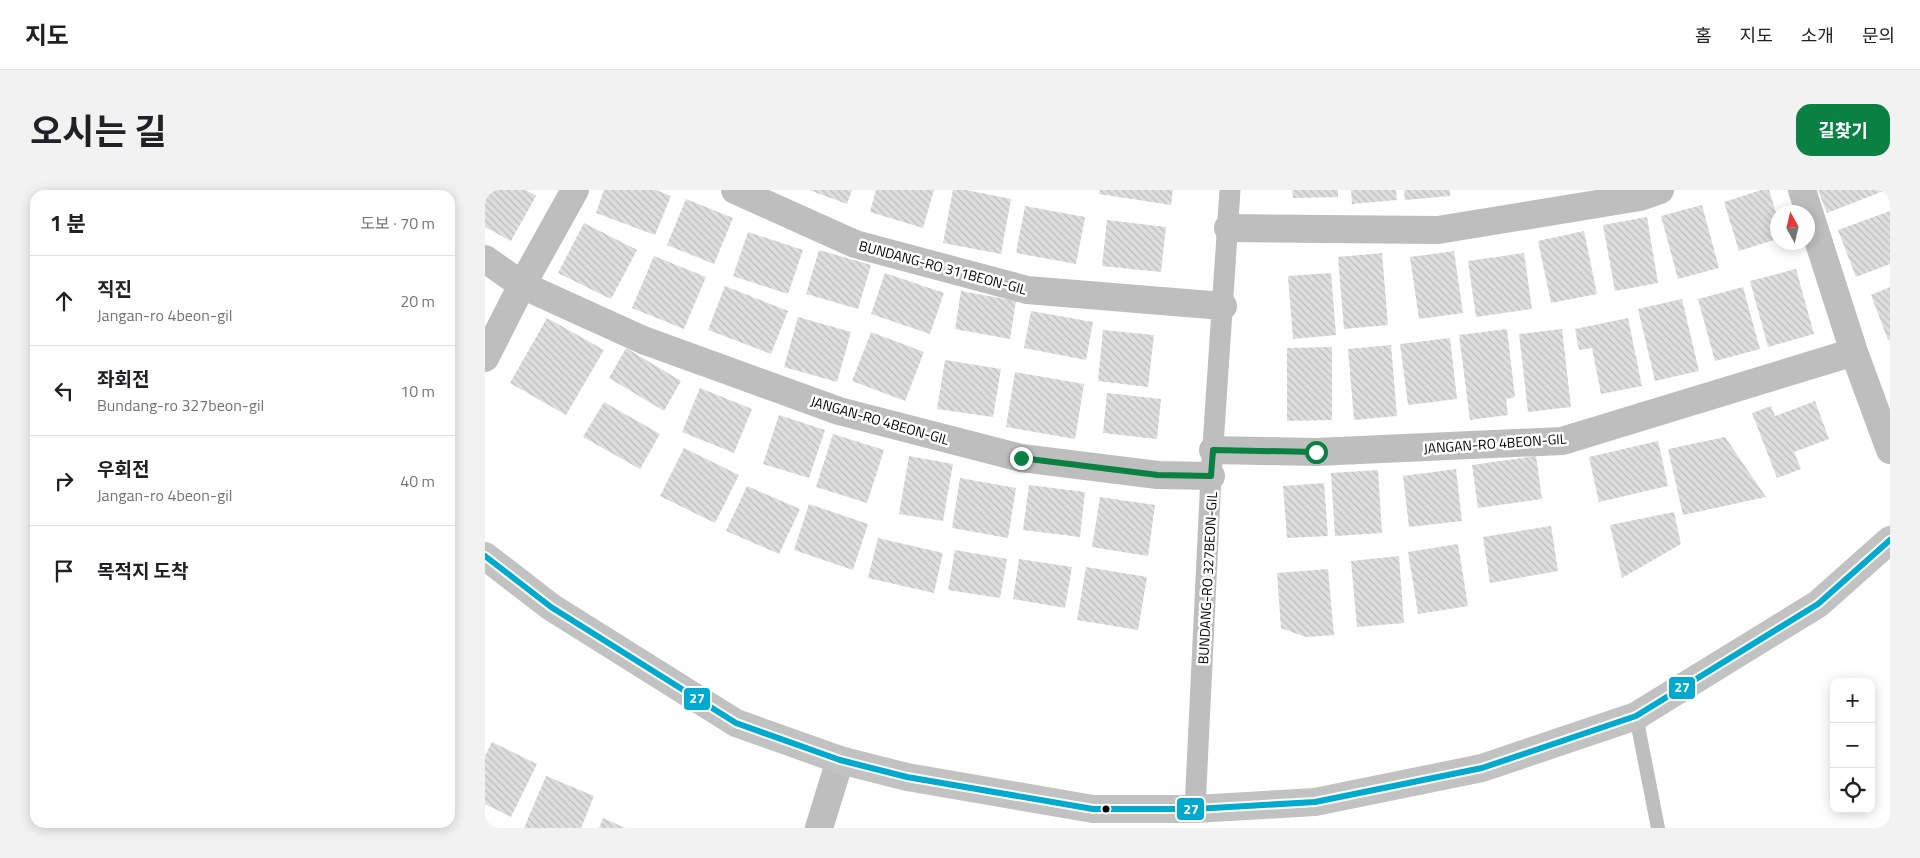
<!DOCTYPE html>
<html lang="ko">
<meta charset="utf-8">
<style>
body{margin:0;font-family:"Titillium Web","Noto Sans KR",sans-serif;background:#f2f2f2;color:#202124}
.controls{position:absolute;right:15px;bottom:15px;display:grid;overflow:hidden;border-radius:10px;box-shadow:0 2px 12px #0003}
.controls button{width:45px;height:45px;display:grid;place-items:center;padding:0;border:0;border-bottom:1px solid #e0e0e0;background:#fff;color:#202124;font:25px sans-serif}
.compass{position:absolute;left:1285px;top:15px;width:45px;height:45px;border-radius:50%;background:#fff;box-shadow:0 2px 12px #0003;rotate:352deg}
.stop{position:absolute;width:15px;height:15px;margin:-11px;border:4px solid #0b8043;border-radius:50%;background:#fff}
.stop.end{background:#0b8043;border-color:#fff;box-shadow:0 1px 5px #0008}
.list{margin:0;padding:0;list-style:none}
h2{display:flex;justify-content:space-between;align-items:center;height:65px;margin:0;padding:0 20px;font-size:21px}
h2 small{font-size:16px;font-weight:400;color:#757577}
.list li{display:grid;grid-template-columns:32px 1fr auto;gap:15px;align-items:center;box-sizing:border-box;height:90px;padding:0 20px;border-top:1px solid #e0e0e0}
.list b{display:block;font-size:19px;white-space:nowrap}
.list p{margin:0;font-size:16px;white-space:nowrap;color:#757577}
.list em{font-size:16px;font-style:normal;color:#757577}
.icon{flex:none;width:28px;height:28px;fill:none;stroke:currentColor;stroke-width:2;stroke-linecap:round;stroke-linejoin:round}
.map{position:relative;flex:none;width:1405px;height:638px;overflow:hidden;border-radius:15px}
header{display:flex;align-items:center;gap:30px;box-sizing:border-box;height:70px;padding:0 25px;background:#fff;border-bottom:1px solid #e0e0e0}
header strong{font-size:24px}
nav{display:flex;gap:28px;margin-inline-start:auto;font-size:18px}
.intro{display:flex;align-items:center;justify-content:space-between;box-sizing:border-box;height:120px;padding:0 30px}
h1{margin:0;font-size:35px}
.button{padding:12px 22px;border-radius:15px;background:#0b8043;color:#fff;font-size:18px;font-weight:700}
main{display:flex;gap:30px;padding:0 30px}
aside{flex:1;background:#fff;border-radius:15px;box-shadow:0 2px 12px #0003}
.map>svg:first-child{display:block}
.building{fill:url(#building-back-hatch)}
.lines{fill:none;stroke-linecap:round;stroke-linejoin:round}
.service{stroke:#bebebe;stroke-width:14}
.pedestrian{stroke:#bebebe;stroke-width:21}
.minor{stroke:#bebebe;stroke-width:28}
.secondary{stroke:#c2c2c2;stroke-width:28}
.bus-1-casing{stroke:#fff;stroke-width:10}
.bus-1{stroke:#00a9ce;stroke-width:6}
.route{stroke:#0b8043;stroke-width:6}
.bus-dot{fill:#000;stroke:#fff;stroke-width:2}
.labels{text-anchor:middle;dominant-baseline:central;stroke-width:5;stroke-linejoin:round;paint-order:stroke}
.street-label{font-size:14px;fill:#000;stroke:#fff}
.line-badge{stroke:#fff;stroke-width:2}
.badge-label{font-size:14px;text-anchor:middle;font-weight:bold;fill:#fff}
</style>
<header>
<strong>지도</strong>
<nav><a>홈</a><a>지도</a><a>소개</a><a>문의</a></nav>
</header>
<div class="intro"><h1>오시는 길</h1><a class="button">길찾기</a></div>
<main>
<aside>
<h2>1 분<small>도보 · 70 m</small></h2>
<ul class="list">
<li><svg class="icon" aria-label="ahead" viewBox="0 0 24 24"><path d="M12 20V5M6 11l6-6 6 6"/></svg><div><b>직진</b><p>Jangan-ro 4beon-gil</p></div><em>20 m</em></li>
<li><svg class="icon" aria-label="left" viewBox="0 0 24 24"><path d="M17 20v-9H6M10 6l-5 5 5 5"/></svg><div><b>좌회전</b><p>Bundang-ro 327beon-gil</p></div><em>10 m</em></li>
<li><svg class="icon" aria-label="right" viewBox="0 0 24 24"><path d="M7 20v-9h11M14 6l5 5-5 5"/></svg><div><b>우회전</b><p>Jangan-ro 4beon-gil</p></div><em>40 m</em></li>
<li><svg class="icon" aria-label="arrive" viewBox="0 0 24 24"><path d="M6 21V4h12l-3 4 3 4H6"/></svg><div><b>목적지 도착</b></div></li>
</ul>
</aside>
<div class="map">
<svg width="1405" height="638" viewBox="0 0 1405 638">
<defs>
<pattern id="building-back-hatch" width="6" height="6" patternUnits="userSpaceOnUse" patternTransform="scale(1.25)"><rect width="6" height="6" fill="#dedede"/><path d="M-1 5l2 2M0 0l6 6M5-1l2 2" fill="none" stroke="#bdbdbd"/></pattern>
</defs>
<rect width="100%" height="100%" fill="#fff"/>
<path class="building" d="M0 0H41L51 6 26 51 0 37Z
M119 0H171L186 6 170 45 111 23Z
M324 0H367L362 14Z
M391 0H449L438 38 385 22Z
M468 0H481L526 9 516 64 458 53Z
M615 0H688L686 15 614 4Z
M807 0H853V7L808 8Z
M866 0H911L912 10 867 14Z
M919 0H965V6L920 10Z
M1276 0H1284L1292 26V49L1254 61 1239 12Z
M1333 0H1401L1342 23Z
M201 9 248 28 229 74 182 55Z
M1217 15 1234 78 1193 89 1176 26Z
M540 16 600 27 591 74 531 63Z
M1405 21V74L1371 87 1353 40Z
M1162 27 1173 93 1130 101 1118 35Z
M622 30 681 37 676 82 617 76Z
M99 33 152 60 126 109 73 83Z
M1099 41 1112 104 1066 113 1053 51Z
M263 42 318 60 303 104 248 86Z
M334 60 386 75 373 119 321 104Z
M969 61 978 123 934 129 925 67Z
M897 63 903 135 859 139 853 67Z
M1039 63 1047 119 991 127 983 71Z
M169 66 221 87 199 139 147 118Z
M1311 79 1329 144 1283 157 1265 91Z
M400 83 459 103 445 144 386 124Z
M846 83 851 145 808 149 803 86Z
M240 96 303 121 286 164 223 140Z
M1258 97 1275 159 1230 171 1213 109Z
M1405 97V150H1403L1386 105Z
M476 101 531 111 525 149 470 139Z
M1197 109 1214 181 1170 191 1153 119Z
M546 121 608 132 601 170 539 158Z
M313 127 366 142 352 192 299 177Z
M62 128 119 160 81 225 25 193Z
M1143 128 1157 196 1116 204 1107 158 1094 160 1090 139Z
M1022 139 1030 207 1021 209 1023 225 985 230 974 145Z
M1077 139 1086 217 1043 222 1034 144Z
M618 140 669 145 663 197 613 191Z
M386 142 439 162 420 211 367 191Z
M965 148 972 209 923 215 915 154Z
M906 155 912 226 869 230 863 159Z
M847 157V230L802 231V158Z
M141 158 196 191 179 221 124 188Z
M460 170 516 179 508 227 452 219Z
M530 182 599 194 590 249 521 237Z
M215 198 267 219 249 263 197 242Z
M622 203 676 209 672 249 618 243Z
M1330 211 1344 249 1309 262 1316 279 1292 288 1267 223 1286 216 1290 226Z
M119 212 175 244 155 279 98 247Z
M294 225 340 240 324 288 278 274Z
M348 244 399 260 382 313 331 297Z
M1240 247 1281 307 1198 325 1183 259Z
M1173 251 1183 296 1114 312 1104 267Z
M199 258 254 285 230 333 175 306Z
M424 266 468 274 458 331 414 324Z
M1051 266 1057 309 993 318 987 275Z
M971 279 977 331 924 337 918 286Z
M893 280 897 343 850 346 846 283Z
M475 288 531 298 523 348 467 338Z
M839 293 843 346 802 348 798 296Z
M544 295 600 302 595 347 538 340Z
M262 296 315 319 294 364 241 341Z
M615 307 670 315 663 366 607 357Z
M324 314 383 334 368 380 309 360Z
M1189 322 1196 354 1137 388 1125 335Z
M1066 336 1073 381 1005 393 998 347Z
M393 348 458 363 449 403 383 388Z
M973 354 983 416 933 424 923 362Z
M470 360 522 369 515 408 463 400Z
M914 366 919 433 872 437 866 371Z
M534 369 587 377 580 418 528 409Z
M601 377 662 387 653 440 592 430Z
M843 379 849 445 821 447 796 438 792 383Z
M7 552 52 574 26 627 0 614V566Z
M61 586 109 606 96 638H39Z
M118 628 140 638H114Z"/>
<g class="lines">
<path class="service" d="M1151 526 1173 638"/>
<path class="pedestrian" d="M710 619 726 286 745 0"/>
<path class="minor" d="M250 0 370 54 542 100 738 116
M1317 0 1369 162 1405 260
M743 38 953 40 1155 7 1175 0
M0 69 37 95 158 150 354 221 536 268 673 285 726 286
M0 168 37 95 90 0
M728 260 831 262 1077 251 1369 162
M334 638 355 570"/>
<path class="secondary" d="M0 366 66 417 251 533 355 570 422 587 608 619H710L830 612 997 578 1151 526 1333 414 1405 350"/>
<defs>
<path id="bus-1" d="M0 366 66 417 251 533 355 570 422 587 608 619H710L830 612 997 578 1151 526 1333 414 1405 350"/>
</defs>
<use href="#bus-1" class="bus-1-casing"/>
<use href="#bus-1" class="bus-1"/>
</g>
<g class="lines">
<path class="route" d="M536 268 673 285 726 286 728 260 831 262"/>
</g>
<circle class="bus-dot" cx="621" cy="619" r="4.5"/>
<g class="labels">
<g class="street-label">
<text transform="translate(458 77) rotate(15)">BUNDANG-RO 311BEON-GIL</text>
<text transform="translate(395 230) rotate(16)">JANGAN-RO 4BEON-GIL</text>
<text transform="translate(1010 253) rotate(-4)">JANGAN-RO 4BEON-GIL</text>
<text transform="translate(722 388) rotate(-87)">BUNDANG-RO 327BEON-GIL</text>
</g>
</g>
<g class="line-badge">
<rect x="1183" y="486" width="28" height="24" rx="5" fill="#00a9ce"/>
<rect x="198" y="497" width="28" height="24" rx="5" fill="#00a9ce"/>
<rect x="691" y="607" width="29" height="24" rx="5" fill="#00a9ce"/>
</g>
<g class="badge-label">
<text x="1197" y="502">27</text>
<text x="212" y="513">27</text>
<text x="706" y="624">27</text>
</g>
</svg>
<div class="controls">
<button>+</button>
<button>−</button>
<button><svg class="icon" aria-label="locate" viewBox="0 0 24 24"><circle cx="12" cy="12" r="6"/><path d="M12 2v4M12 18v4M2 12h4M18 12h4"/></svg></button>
</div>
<svg class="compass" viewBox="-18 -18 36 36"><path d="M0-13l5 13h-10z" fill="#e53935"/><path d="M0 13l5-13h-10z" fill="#757577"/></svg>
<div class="stop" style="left:831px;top:262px"></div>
<div class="stop end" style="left:536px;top:268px"></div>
</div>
</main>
